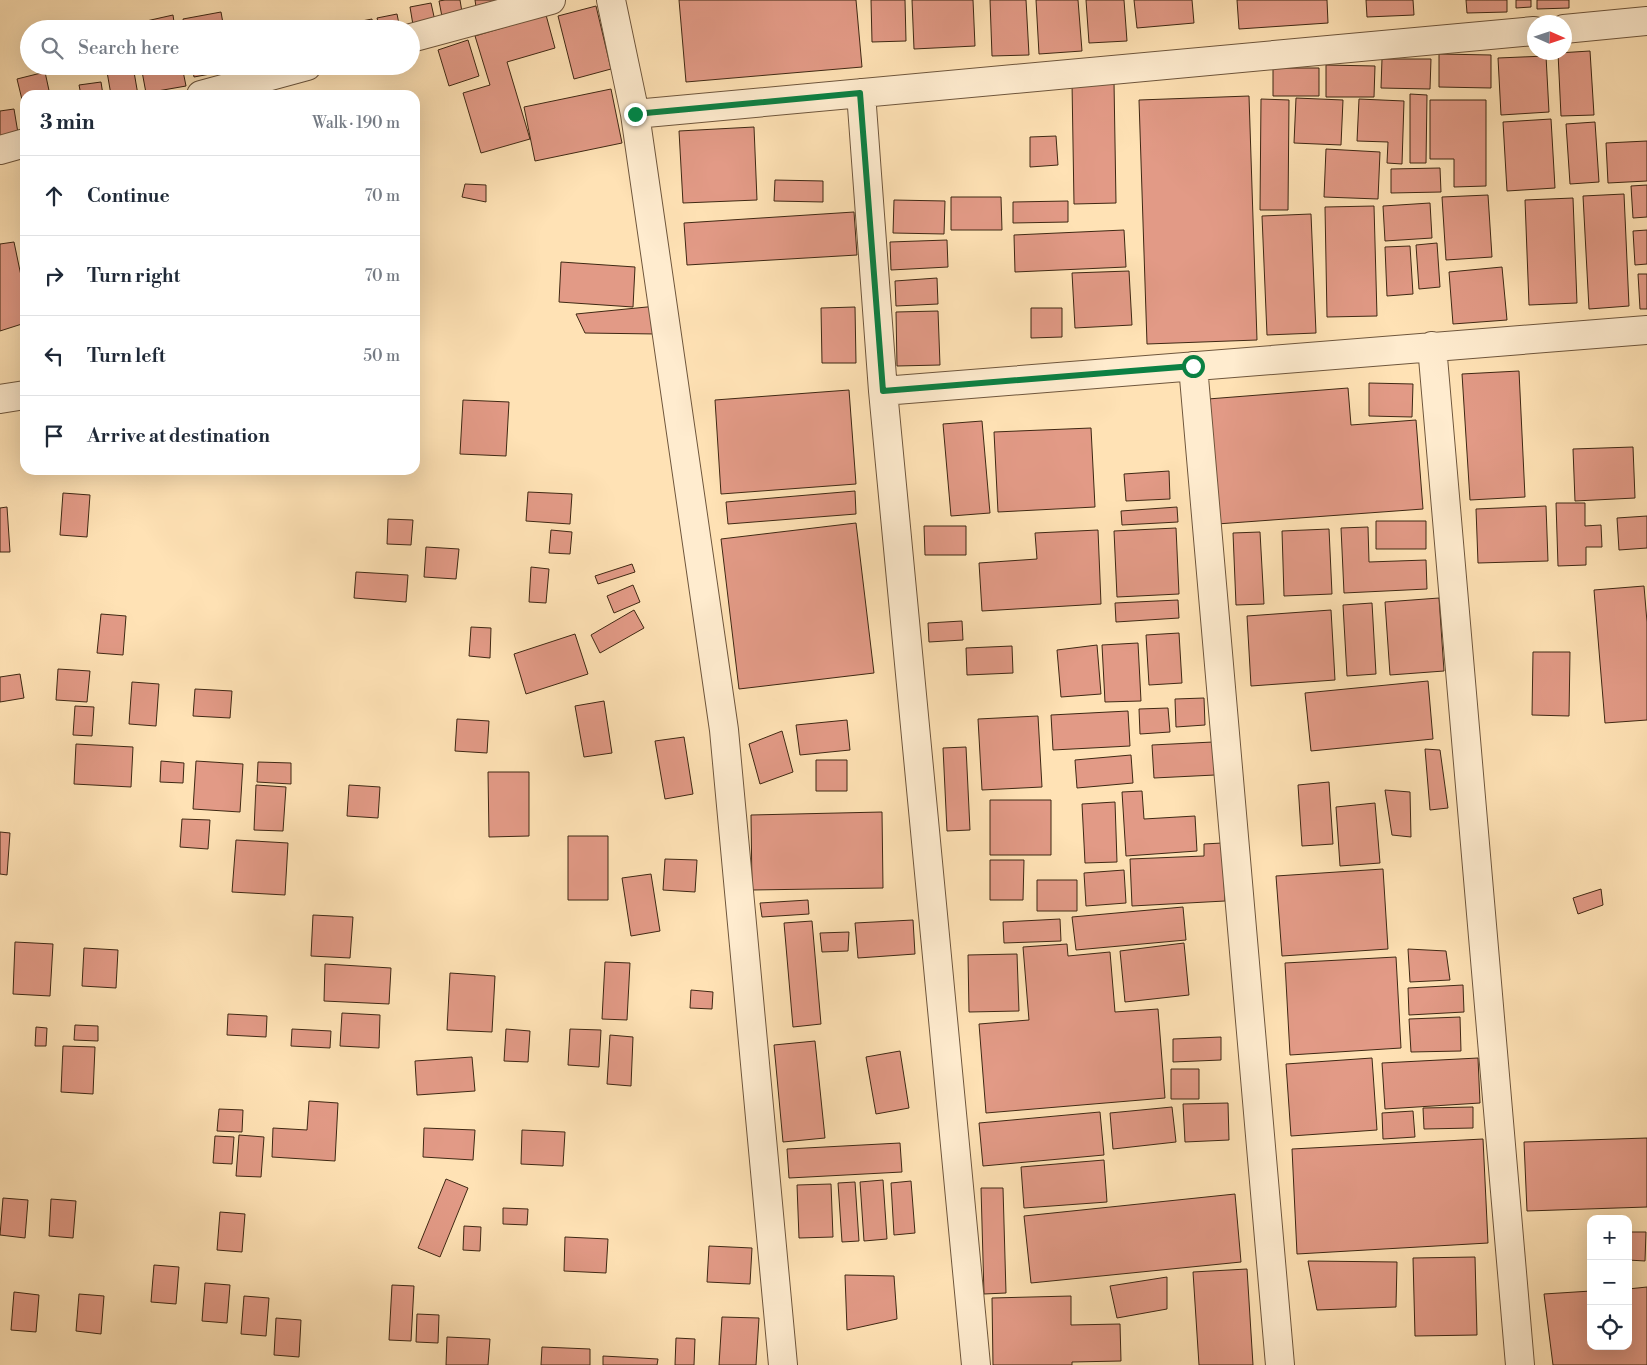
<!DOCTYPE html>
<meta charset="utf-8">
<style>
body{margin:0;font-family:"Libre Bodoni",serif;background:#f6f6f7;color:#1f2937}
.controls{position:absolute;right:15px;bottom:15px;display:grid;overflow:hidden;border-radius:10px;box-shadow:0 5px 20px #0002}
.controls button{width:45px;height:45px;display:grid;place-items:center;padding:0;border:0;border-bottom:1px solid #e0e1e3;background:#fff;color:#1f2937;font:25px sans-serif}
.compass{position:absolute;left:1527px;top:15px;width:45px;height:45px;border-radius:50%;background:#fff;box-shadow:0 5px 20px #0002;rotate:93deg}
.stop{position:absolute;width:15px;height:15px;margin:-11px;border:4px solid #0b8043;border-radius:50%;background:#fff}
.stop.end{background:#0b8043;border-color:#fff;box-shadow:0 1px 5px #0008}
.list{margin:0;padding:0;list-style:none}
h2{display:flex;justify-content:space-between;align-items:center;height:65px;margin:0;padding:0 20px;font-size:21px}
h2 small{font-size:16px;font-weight:400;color:#747a83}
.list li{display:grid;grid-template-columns:32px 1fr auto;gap:15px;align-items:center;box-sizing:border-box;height:80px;padding:0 20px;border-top:1px solid #e0e1e3}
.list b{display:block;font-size:19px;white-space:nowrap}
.list em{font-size:16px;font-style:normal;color:#747a83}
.icon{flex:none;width:28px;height:28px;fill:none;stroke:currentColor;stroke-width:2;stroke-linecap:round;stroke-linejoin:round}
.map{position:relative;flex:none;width:1647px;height:1365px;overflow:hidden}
.search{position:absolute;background:#fff;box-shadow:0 5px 20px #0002;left:20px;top:20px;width:400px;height:55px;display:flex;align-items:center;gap:12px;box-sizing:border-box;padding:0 18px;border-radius:28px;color:#747a83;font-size:19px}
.panel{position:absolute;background:#fff;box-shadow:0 5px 20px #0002;left:20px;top:90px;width:400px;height:385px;border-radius:15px}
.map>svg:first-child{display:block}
.building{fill:#e29a86;stroke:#3f2813}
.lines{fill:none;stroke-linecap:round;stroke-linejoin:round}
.minor-casing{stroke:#6f563c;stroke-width:30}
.minor{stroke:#ffeccf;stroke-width:28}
.route{stroke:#0b8043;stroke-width:6}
</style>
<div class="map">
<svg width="1647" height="1365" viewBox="0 0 1647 1365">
<rect width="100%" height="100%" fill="#ffe2b5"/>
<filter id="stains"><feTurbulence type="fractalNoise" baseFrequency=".004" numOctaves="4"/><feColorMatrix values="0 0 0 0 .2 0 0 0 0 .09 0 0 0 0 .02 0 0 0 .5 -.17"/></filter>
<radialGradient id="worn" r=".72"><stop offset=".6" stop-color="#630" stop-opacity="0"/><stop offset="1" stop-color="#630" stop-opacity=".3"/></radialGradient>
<path class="building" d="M445 0H460L463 18 443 22 439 1Z
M475 0H513L476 7Z
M679 0H856L862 67 686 82Z
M871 0H905L906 41 872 42Z
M912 0H973L975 46 914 49Z
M990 0H1026L1029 55 992 56Z
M1036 0H1078L1082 51 1039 54Z
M1086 0H1124L1127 41 1089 43Z
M1134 0H1192L1194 23 1137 28Z
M1237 0H1327L1328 23 1239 29Z
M1366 0H1413L1414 15 1367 17Z
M1466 0H1507V12L1467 13Z
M1516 0H1531V7L1516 8Z
M1537 0H1569V8L1537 9Z
M431 3 435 21 413 25 410 7Z
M596 6 611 69 574 79 558 16Z
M221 12 224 29H185L183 19Z
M397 14 400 29H380L377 18Z
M173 15 175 29H134L133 24Z
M546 15 555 48 507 62 530 139 481 153 463 93 490 85 475 36Z
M372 19 373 29H326V28Z
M468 40 479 76 449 86 438 50Z
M1590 51 1594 115 1561 116 1558 53Z
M1439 54 1491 55V88L1439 87Z
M1546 56 1549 112 1501 115 1498 58Z
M1382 59H1431L1430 89 1381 88Z
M1326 65 1375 66 1374 97H1326Z
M106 66H133L138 95H111Z
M141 66H182L186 86 146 93Z
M192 66H231L232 70 194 77Z
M1273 68H1319V96H1273Z
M45 72 50 95H25V112L17 79Z
M101 82 103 95H81L79 85Z
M1114 82 1116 203 1074 204 1072 83Z
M611 89 622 143 535 161 524 107Z
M1410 94 1427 95 1426 163H1410Z
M1249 96 1257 340 1147 344 1139 100Z
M1296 98 1343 100 1341 145 1294 143Z
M1261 99 1289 100 1288 210H1260Z
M1359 99 1404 101 1402 164 1387 163 1388 142 1357 141Z
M1430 100H1486V186L1454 187V159H1430Z
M14 109 18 133 0 137V111Z
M1551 119 1555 188 1507 191 1503 122Z
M1595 122 1599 182 1570 184 1566 124Z
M754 127 757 200 683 203 679 131Z
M1056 136 1058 165 1030 167V137Z
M1647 141V181L1608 183 1606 143Z
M1326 149 1380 152 1378 199 1324 197Z
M1440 168 1441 192 1391 193V169Z
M775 180 823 181V202L774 201Z
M465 184 486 185V202L462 197Z
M1647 185V217L1633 218 1631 186Z
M1624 194 1629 306 1589 309 1583 196Z
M1488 195 1492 257 1446 260 1442 197Z
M951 197H1001L1002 230H951Z
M1573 198 1577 303 1529 305 1525 200Z
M894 200 945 201 944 234 893 233Z
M1068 201V222L1013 223V202Z
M1430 203 1432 238 1385 241 1383 206Z
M1374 206 1377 316 1327 317 1325 207Z
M854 212 857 255 687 265 684 223Z
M1311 214 1316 333 1267 335 1262 216Z
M1124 230 1126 267 1015 272 1014 235Z
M1647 230V264L1635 265 1633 231Z
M947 240 948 267 891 270 890 242Z
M14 242 25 295V323L0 331V244Z
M1437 243 1440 287 1419 289 1416 245Z
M1410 246 1413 294 1387 296 1385 247Z
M561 262 635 267 633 307 559 302Z
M1502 267 1507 320 1453 324 1449 272Z
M1129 271 1132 325 1075 328 1072 273Z
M1638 274H1647V309H1640Z
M937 278 938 304 896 306 895 281Z
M657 306 656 334 585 333 576 314Z
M855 307 856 363H822L821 308Z
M1031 308H1062V337L1031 338Z
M938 311 940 365 897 366 896 312Z
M1519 371 1525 497 1470 500 1462 374Z
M1369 383 1413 384 1412 417 1369 416Z
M1348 388 1351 425 1416 420 1423 509 1217 524 1208 399Z
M849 390 856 484 721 494 715 400Z
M463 400 509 402 506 456 460 454Z
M982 421 990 513 951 516 943 424Z
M1091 428 1095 507 998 512 994 432Z
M1633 447 1635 498 1575 501 1573 449Z
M1169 471 1170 499 1126 501 1124 474Z
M855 491 856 514 728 524 726 502Z
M528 492 572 494 570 524 526 521Z
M63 493 90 495 87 537 60 535Z
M1556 503H1585V526L1601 525 1602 547H1586V565L1558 566Z
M1546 506 1548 561 1478 563 1476 509Z
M7 507 10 552H0V508Z
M1177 507 1178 522 1122 525 1121 511Z
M1647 516V548L1619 550 1617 518Z
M388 519 413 520 411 545 387 544Z
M1376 521H1426V549H1376Z
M856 523 874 673 739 689 721 539Z
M924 526H966V555H925Z
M1368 527 1369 562 1426 560 1427 589 1344 593 1341 528Z
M1176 528 1179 594 1117 597 1114 531Z
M1329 529 1332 594 1284 596 1282 531Z
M551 530 572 532 570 554 549 553Z
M1098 530 1101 604 982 611 979 563 1037 559 1035 533Z
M1260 532 1264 604 1236 605 1233 533Z
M426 547 459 549 456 579 424 577Z
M632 564 635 572 598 584 595 576Z
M531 567 549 569 546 603 529 602Z
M356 572 408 575 406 602 354 598Z
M633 585 640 602 614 613 607 596Z
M1644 586 1647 622V720L1605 723 1594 590Z
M1439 598 1444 671 1390 675 1385 602Z
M1178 600 1179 618 1116 622 1115 603Z
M1372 603 1376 674 1347 676 1343 605Z
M634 610 644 628 600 653 591 635Z
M1331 610 1335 680 1251 686 1247 616Z
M101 614 126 616 123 655 97 653Z
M962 621 963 640 929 642 928 623Z
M471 627 491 628 490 658 469 656Z
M1179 633 1182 683 1149 685 1146 635Z
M575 634 588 674 526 694 514 654Z
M1138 643 1141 701 1105 702 1102 645Z
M1097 645 1101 694 1061 697 1057 650Z
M1012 646 1013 673 967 675 966 648Z
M1533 652H1570L1569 716 1532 715Z
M58 669 90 671 87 702 56 700Z
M20 674 24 698 0 702V677Z
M1428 681 1433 739 1311 751 1305 693Z
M132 682 159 684 156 726 129 724Z
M195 689 232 691 230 718 193 716Z
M1204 698 1205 725 1176 727 1175 699Z
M604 701 612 753 584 757 575 706Z
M75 706 94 707 92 736 73 735Z
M1168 708 1170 732 1140 734 1139 709Z
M1128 711 1130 746 1053 750 1051 715Z
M1038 716 1042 787 982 790 978 719Z
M457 719 489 721 487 753 455 751Z
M847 720 850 750 800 755 796 725Z
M782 731 793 772 760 784 749 744Z
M684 737 693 794 665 799 655 741Z
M1213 742 1215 775 1154 778 1152 745Z
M76 744 133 747 131 787 74 784Z
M966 747 970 830 947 831 943 748Z
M1425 749 1440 750 1448 808 1430 810Z
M1131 755 1133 783 1077 788 1075 760Z
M816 760H847V791H816Z
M161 761 184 763 183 783 160 782Z
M196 761 243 764 240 812 193 809Z
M258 762 291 763V784L257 782Z
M488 772H529V836L489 837Z
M1329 782 1333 844 1302 846 1298 785Z
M256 785 286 787 283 831 254 830Z
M349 785 380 787 378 818 347 816Z
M1385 790 1410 792 1411 837 1392 835Z
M1142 791 1144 819 1195 816 1197 851 1126 856 1122 792Z
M990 800H1051V855H990Z
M1115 802 1117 862 1085 863 1082 804Z
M1375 803 1380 863 1340 866 1336 807Z
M882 812 883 888 752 890 751 815Z
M182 819 210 820 208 849 180 847Z
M0 832 10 833 7 875 0 874Z
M568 836H608V900H568Z
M236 840 288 843 285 895 232 892Z
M1222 843 1225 901 1132 906 1130 859 1204 856V844Z
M665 859 697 860 695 892 663 890Z
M990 860H1024L1023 900H990Z
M1383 869 1388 949 1282 956 1276 876Z
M1124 870 1126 903 1086 906 1084 873Z
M651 874 660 931 631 936 622 878Z
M1037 880H1077V911H1037Z
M1601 889 1603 905 1578 914 1573 898Z
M808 900 809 914 762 917 760 903Z
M1183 907 1186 940 1076 950 1072 917Z
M313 915 353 917 350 958 311 956Z
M1060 919 1061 941 1004 943 1003 922Z
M913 920 915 954 858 958 855 923Z
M812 921 821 1024 793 1027 784 923Z
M849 932 848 951 822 952 820 933Z
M15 942 53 944 50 996 13 994Z
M1184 943 1189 995 1125 1002 1120 951Z
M1067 944 1068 956 1110 952 1115 1012 1158 1009 1165 1098 986 1113 979 1024 1029 1020 1023 947Z
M84 948 118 950 116 988 82 986Z
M1408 949 1446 951 1450 980 1410 982Z
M1017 954 1019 1011 969 1012 968 955Z
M1396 957 1401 1048 1290 1055 1285 963Z
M605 962 630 963 627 1020 602 1019Z
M325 964 391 968 389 1004 324 1001Z
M450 973 495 976 492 1032 447 1030Z
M1463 985 1464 1012 1409 1015 1408 988Z
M691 990 713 992 712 1009 690 1008Z
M342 1013 380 1015 379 1048 340 1046Z
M228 1014 267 1016 266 1037 227 1035Z
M1460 1017 1461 1051 1411 1052 1409 1019Z
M75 1025 98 1026V1041L74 1040Z
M36 1027 47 1028 46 1046H35Z
M292 1029 331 1031 330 1048 291 1046Z
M506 1029 530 1031 528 1062 504 1061Z
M570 1029 601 1030 599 1067 568 1065Z
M610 1035 633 1037 631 1086 607 1084Z
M1221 1037V1060L1173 1062V1039Z
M815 1041 825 1138 783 1142 774 1045Z
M63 1046 95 1047 93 1094 61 1092Z
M900 1051 909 1108 876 1114 866 1057Z
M472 1057 475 1091 417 1095 415 1061Z
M1372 1058 1377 1130 1291 1136 1286 1064Z
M1478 1058 1480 1103 1385 1109 1382 1063Z
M1171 1069H1199V1099H1171Z
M309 1101 338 1103 335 1161 272 1157 273 1128 307 1130Z
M1228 1103 1229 1140 1185 1142 1183 1104Z
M1172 1107 1176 1142 1113 1149 1110 1113Z
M1473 1107V1128L1424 1129 1423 1108Z
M219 1109 243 1110 242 1132 217 1131Z
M1413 1111 1415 1137 1383 1139 1382 1113Z
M1100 1112 1104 1155 983 1166 979 1123Z
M424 1128 475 1130 473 1160 423 1157Z
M522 1130 565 1132 563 1166 521 1164Z
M239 1135 264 1137 261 1177 236 1176Z
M215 1136 234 1137 232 1164 213 1163Z
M1647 1138V1207L1527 1211 1524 1142Z
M1483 1139 1488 1243 1297 1254 1292 1149Z
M900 1143 902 1172 789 1178 787 1149Z
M1104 1160 1107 1202 1024 1208 1021 1167Z
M446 1179 468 1188 440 1257 418 1248Z
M883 1180 887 1239 864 1241 860 1182Z
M911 1181 915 1233 894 1235 891 1183Z
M855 1182 859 1241 842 1242 838 1183Z
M831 1184 833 1237 799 1238 797 1185Z
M981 1188H1003L1006 1293 984 1294Z
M1235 1194 1241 1262 1031 1283 1024 1216Z
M3 1198 28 1200 25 1238 0 1235Z
M51 1199 76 1201 73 1238 49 1236Z
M503 1208 528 1209 527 1225 503 1224Z
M220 1212 245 1214 242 1252 217 1250Z
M464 1226 481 1227 480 1251 463 1250Z
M1628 1232H1646L1645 1261 1628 1260Z
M565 1237 608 1239 606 1273 564 1271Z
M709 1246 752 1248 750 1284 707 1282Z
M1475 1257 1477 1335 1415 1336 1413 1258Z
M1308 1261 1397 1262 1396 1307 1317 1310Z
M154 1265 179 1267 176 1304 151 1302Z
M1247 1269 1253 1365H1199L1193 1272Z
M845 1275 894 1276 897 1319 847 1330Z
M1167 1277V1309L1117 1318 1110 1286Z
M205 1283 230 1285 227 1323 202 1321Z
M392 1285 414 1286 411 1341 389 1340Z
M1647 1287V1365H1553L1544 1294 1591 1291V1346H1628V1289Z
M14 1292 39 1295 36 1332 11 1330Z
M79 1294 104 1296 101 1334 76 1331Z
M244 1296 269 1298 266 1336 241 1334Z
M1071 1296V1325L1120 1324 1121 1361 1072 1362V1365H993L992 1298Z
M417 1314 439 1315 438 1343 416 1342Z
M722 1317 759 1318 756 1365H719Z
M276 1318 301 1320 299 1357 274 1355Z
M447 1337 490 1339 488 1365H446Z
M676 1338 695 1339 694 1365H675Z
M542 1347 590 1349V1365H541Z
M603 1356 658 1359 657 1365H603Z"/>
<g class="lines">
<defs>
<path id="minor" d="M611 0 635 114 724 730 783 1365
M1564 29 1647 21
M411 38 551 0
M861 93 883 391 976 1365
M201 95 307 66
M635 114 1534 31
M0 150 25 143
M1432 346 1520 1365
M1193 366 1280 1365
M883 391 1647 330
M0 399 25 395"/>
</defs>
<use href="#minor" class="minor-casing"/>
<use href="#minor" class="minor"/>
</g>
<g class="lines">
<path class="route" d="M635 114 860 93 883 391 1193 366"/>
</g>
<rect width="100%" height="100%" filter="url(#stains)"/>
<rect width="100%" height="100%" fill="url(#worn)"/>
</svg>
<div class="controls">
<button>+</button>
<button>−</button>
<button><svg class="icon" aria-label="locate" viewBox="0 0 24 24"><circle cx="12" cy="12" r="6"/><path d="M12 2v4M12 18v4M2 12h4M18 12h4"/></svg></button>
</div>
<svg class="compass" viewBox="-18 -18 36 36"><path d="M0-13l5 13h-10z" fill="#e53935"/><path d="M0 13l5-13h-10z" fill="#747a83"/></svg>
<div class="stop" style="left:1193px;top:366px"></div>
<div class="stop end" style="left:635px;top:114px"></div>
<div class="search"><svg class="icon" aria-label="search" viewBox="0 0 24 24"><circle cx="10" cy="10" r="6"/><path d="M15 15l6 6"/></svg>Search here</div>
<section class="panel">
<h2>3 min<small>Walk · 190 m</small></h2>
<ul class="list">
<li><svg class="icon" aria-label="ahead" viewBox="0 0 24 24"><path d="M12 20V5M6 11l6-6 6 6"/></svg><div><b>Continue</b></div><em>70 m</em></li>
<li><svg class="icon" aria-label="right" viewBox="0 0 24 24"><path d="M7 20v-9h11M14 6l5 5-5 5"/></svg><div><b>Turn right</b></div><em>70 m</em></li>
<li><svg class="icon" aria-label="left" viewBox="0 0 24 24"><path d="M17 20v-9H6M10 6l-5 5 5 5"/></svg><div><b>Turn left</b></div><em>50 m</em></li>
<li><svg class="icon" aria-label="arrive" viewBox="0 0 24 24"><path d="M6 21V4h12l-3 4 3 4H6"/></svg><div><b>Arrive at destination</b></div></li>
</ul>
</section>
</div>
